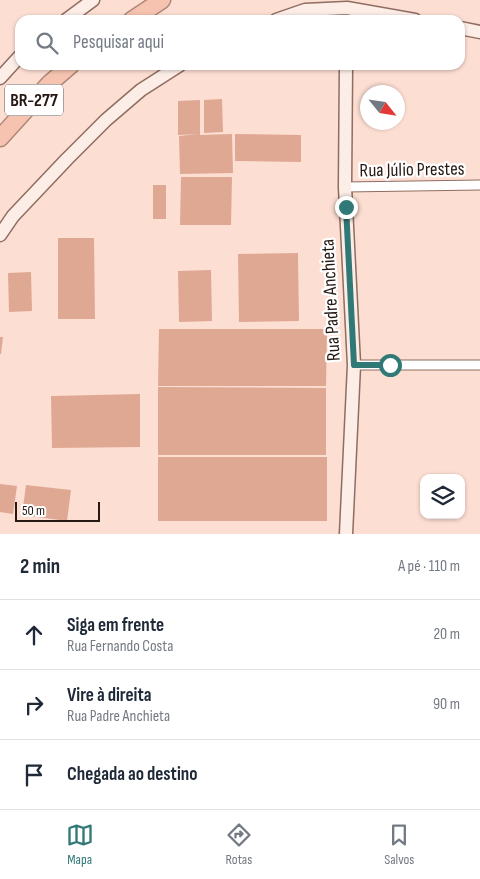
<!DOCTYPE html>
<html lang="pt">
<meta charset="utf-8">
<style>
body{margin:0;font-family:"Sofia Sans Condensed",sans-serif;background:#f2f2f3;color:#1f2937}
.controls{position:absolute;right:15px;bottom:15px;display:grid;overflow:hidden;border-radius:10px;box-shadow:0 1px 4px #0004}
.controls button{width:45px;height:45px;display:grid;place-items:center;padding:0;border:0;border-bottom:1px solid #e0e1e3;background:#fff;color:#1f2937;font:25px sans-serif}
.compass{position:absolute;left:360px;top:85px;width:45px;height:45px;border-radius:50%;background:#fff;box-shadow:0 1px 4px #0004;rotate:120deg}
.scale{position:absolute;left:15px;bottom:12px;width:85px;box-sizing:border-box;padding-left:5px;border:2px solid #261914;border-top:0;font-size:14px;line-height:18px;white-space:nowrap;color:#261914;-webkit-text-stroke:4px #fff;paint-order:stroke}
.stop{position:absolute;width:15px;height:15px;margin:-11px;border:4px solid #307976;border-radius:50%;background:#fff}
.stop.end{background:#307976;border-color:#fff;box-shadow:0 1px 5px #0008}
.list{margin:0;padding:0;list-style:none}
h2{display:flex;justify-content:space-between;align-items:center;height:65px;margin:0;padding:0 20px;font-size:21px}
h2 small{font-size:16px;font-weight:400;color:#747a83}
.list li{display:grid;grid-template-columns:32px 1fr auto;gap:15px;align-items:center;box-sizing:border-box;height:70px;padding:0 20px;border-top:1px solid #e0e1e3}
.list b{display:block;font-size:19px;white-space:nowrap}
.list p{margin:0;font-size:16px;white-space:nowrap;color:#747a83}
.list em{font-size:16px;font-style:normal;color:#747a83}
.icon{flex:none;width:28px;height:28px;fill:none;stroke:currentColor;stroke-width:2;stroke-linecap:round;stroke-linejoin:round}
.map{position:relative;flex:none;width:480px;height:534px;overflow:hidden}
.search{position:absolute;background:#fff;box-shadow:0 1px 4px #0004;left:15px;right:15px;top:15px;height:55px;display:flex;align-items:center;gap:12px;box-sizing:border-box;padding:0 18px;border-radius:15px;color:#747a83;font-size:19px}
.sheet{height:275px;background:#fff}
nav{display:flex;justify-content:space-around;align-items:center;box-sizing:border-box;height:70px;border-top:1px solid #e0e1e3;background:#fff;font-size:14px;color:#747a83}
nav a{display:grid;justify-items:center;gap:2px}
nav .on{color:#307976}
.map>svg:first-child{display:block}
.building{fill:#dfa893}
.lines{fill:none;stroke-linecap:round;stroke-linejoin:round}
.street-casing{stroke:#8f6d60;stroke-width:11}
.secondary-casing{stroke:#8f6d60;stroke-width:15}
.highway-casing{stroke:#ad8879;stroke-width:19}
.street{stroke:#fff;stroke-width:9}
.secondary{stroke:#fcede7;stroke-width:12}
.highway{stroke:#f6c3b0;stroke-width:16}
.route{stroke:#307976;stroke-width:6}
.labels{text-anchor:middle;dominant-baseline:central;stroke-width:4.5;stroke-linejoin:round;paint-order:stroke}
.shield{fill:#fff;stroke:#675e5a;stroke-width:1}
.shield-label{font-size:18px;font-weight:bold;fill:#261914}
.street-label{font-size:19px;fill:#261914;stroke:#fff}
</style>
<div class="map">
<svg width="480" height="534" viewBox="0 0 480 534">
<rect width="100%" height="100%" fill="#fdded2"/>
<path class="building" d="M222 99 223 132 204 133V100Z
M200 100V135L232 134 233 173 180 174 179 136 198 134 178 135V101Z
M235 134 301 135V162L235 161Z
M181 177H232L231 225H180Z
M153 185H166V219H153Z
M58 238H94L95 319H58Z
M298 253 299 321 239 322 238 254Z
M211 270 212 321 179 322 178 271Z
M31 272 32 311 9 312 8 273Z
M159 329H327L326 386H158Z
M0 337H3L1 354H0Z
M158 387 326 388V455H158Z
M140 394V447L52 448 51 396Z
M158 457H327V521H158Z
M0 484 17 486 13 514 0 512Z
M26 485 71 490 67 521 22 515Z"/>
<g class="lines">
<defs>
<path id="street" d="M345 187 480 185
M354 365H480"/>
<path id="secondary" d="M66 20 93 0
M276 20 305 10 347 8 415 20
M460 28 480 32
M346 65 345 187 354 365 346 534
M0 78 20 56
M0 235 13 216 67 159 106 120 141 90 180 65"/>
<path id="highway" d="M132 20 162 0
M0 138 50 83 71 65"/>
</defs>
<use href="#street" class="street-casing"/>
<use href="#secondary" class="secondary-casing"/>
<use href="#highway" class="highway-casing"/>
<use href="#street" class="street"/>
<use href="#secondary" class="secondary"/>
<use href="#highway" class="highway"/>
</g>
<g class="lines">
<path class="route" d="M346 207 354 365H390"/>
</g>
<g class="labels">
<rect class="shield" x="5" y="84.5" width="58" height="31" rx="4"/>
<g class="shield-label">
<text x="34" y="100">BR-277</text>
</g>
<g class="street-label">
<text transform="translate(412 170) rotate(-1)">Rua Júlio Prestes</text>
<text transform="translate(331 300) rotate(-93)">Rua Padre Anchieta</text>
</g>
</g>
</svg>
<div class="controls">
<button><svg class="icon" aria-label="layers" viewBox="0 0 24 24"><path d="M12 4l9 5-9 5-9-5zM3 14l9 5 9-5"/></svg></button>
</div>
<svg class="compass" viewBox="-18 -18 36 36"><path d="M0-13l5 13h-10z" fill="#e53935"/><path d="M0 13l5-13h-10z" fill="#747a83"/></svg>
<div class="scale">50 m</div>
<div class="stop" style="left:390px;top:365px"></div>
<div class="stop end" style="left:346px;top:207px"></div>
<div class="search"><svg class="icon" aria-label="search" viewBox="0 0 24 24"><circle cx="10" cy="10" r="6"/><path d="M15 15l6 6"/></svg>Pesquisar aqui</div>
</div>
<section class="sheet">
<h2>2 min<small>A pé · 110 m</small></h2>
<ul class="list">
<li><svg class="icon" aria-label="ahead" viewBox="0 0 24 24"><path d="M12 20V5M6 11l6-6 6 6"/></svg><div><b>Siga em frente</b><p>Rua Fernando Costa</p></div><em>20 m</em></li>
<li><svg class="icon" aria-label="right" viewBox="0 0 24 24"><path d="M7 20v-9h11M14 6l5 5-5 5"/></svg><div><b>Vire à direita</b><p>Rua Padre Anchieta</p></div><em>90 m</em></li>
<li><svg class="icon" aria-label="arrive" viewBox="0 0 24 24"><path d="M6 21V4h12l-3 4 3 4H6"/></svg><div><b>Chegada ao destino</b></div></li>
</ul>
</section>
<nav>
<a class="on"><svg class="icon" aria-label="map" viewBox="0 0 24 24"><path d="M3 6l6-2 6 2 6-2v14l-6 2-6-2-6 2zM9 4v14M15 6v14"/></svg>Mapa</a>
<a><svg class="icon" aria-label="directions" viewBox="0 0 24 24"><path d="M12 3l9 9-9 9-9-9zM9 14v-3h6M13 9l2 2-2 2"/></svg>Rotas</a>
<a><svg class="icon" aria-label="saved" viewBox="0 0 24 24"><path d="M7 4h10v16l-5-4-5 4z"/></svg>Salvos</a>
</nav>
